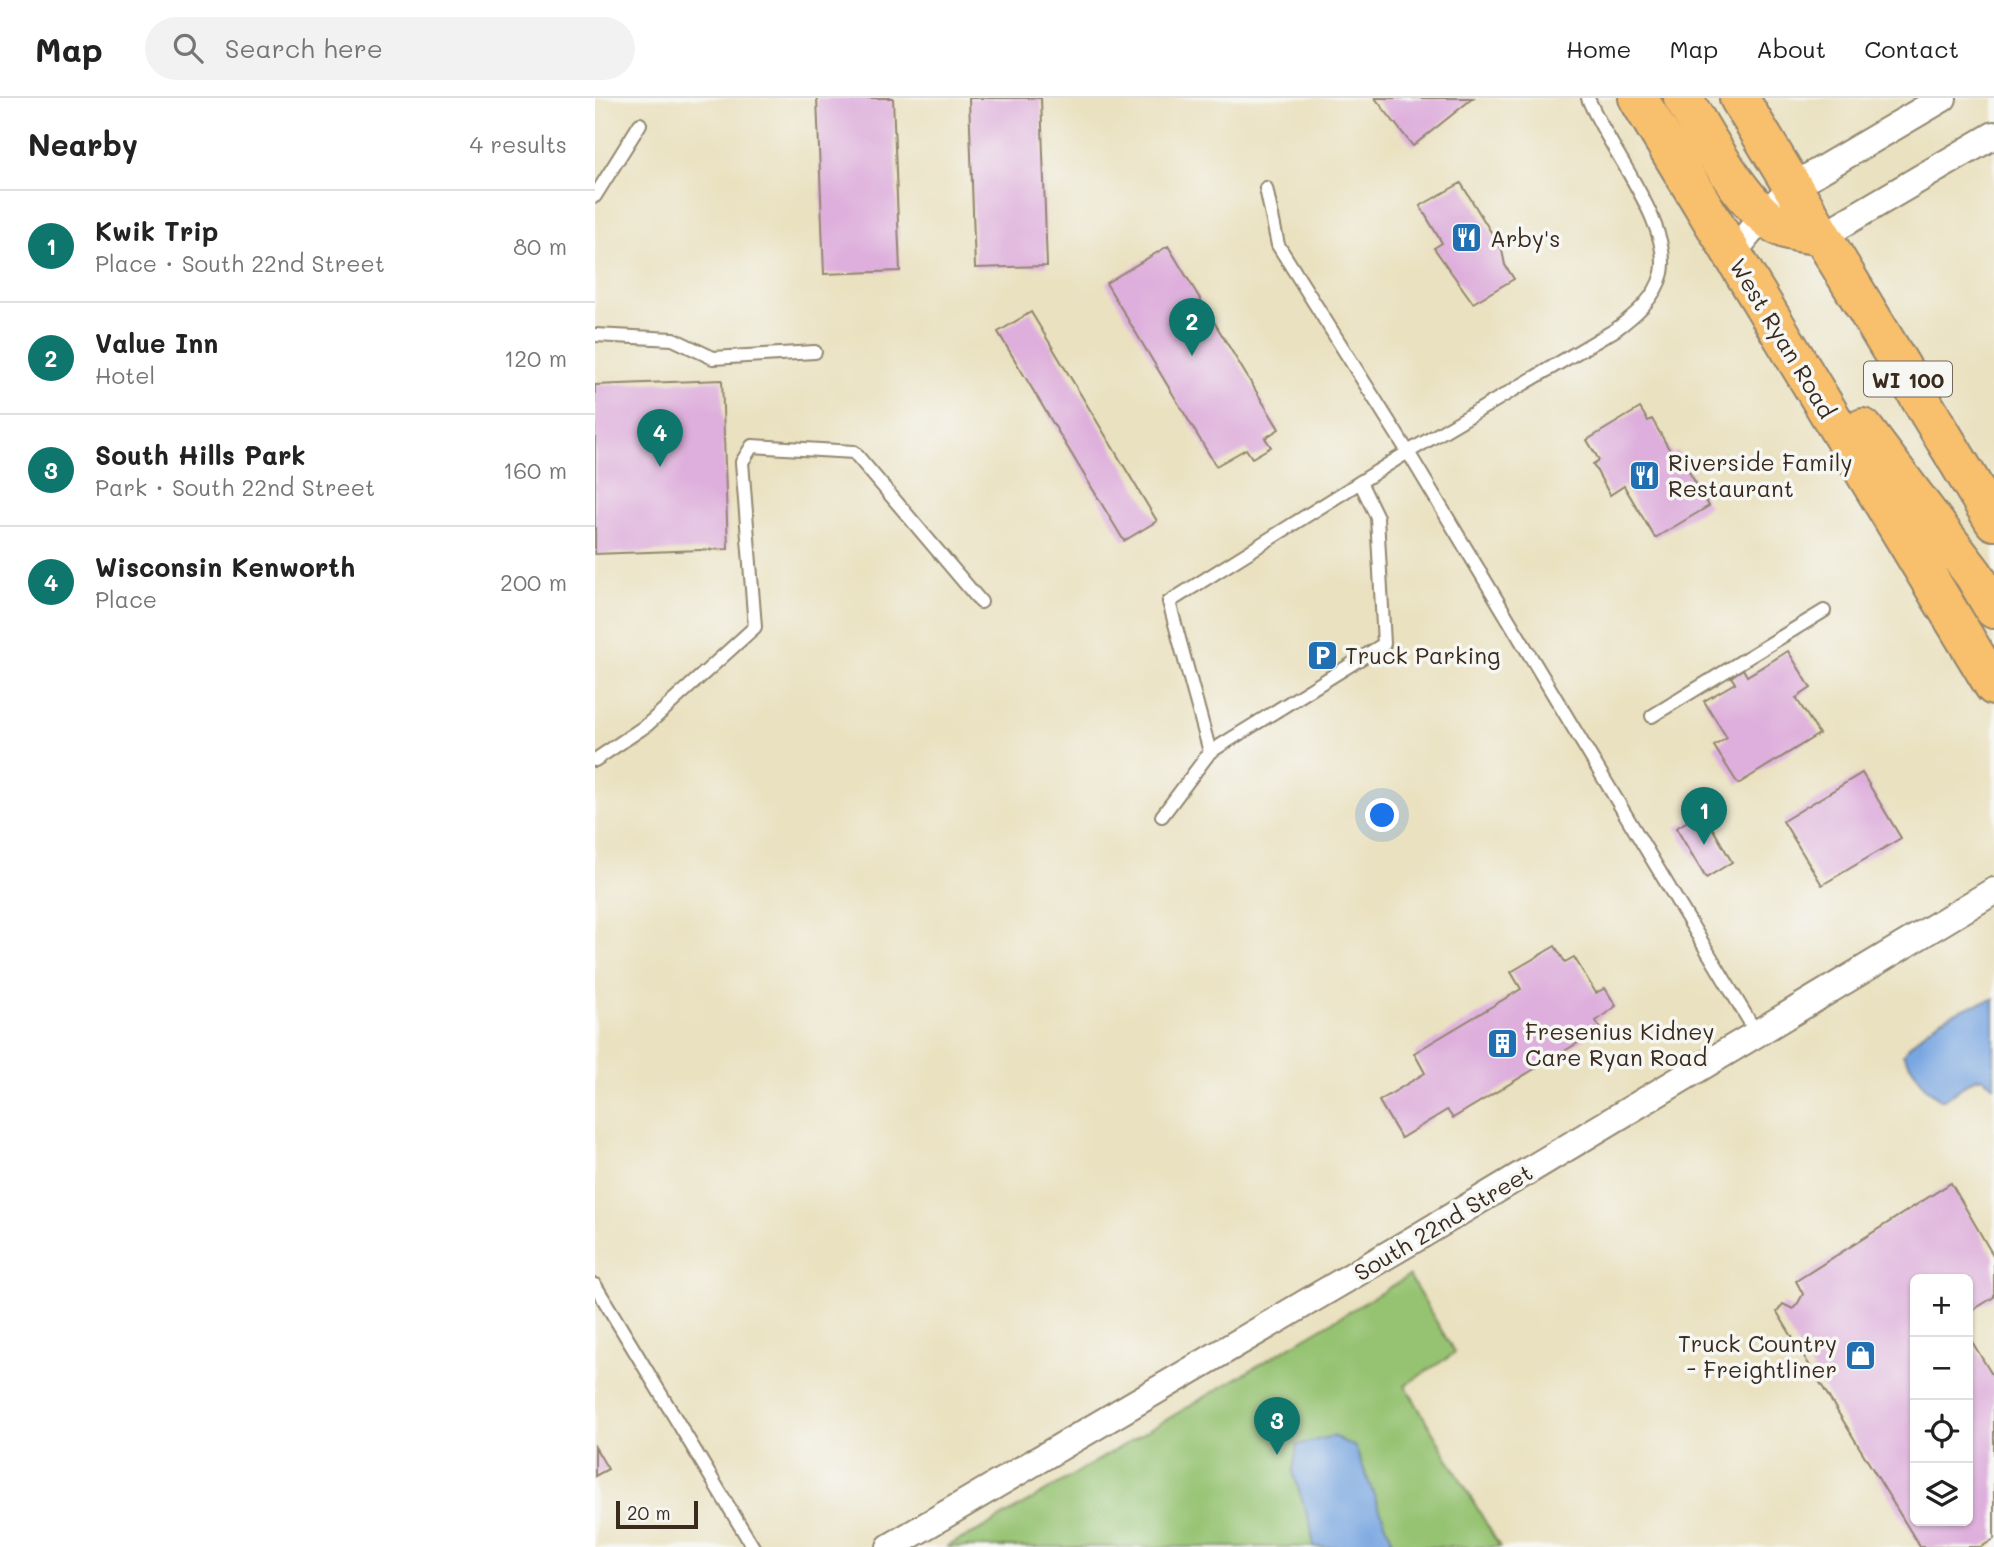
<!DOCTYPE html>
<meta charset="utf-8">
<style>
body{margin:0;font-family:Mali,sans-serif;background:#f2f2f2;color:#222}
.controls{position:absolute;right:21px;bottom:21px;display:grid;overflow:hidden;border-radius:10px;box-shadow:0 2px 5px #0004}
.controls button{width:63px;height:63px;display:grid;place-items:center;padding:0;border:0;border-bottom:2px solid #e0e0e0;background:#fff;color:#222;font:35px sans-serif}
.scale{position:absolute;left:21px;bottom:18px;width:82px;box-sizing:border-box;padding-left:7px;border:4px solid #3b2a1e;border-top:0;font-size:19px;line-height:24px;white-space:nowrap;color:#3b2a1e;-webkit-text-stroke:5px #f6f6f2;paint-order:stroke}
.you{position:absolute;left:788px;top:718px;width:24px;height:24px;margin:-18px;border:5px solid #fff;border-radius:50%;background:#1a73e8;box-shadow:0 0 0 10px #1a73e833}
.badge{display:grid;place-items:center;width:46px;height:46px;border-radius:50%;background:#0f766e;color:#fff;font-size:23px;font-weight:700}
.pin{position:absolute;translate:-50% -58px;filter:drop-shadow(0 2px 4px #0008)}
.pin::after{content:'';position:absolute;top:37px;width:24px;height:21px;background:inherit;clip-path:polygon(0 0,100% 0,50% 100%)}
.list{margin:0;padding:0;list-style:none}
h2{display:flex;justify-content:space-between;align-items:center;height:91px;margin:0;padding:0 28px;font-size:30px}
h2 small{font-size:23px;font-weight:400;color:#767676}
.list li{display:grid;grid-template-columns:46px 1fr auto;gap:21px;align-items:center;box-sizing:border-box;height:112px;padding:0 28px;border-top:2px solid #e0e0e0}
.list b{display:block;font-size:26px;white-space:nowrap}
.list p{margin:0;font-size:23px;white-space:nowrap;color:#767676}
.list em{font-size:23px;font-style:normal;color:#767676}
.icon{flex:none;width:38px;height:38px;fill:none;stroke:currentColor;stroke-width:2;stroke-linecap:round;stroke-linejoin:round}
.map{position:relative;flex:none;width:1399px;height:1449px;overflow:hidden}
header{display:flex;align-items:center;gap:42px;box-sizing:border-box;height:98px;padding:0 35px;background:#fff;border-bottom:2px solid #e0e0e0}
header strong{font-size:33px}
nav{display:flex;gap:38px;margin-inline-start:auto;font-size:24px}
.search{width:490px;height:63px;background:#f2f2f2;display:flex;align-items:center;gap:18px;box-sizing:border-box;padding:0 24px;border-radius:38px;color:#767676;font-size:26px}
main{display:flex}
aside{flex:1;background:#fff}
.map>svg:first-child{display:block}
.green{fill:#96c372;stroke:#687648;stroke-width:2}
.water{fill:#78a6e1;stroke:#5a6880;stroke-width:2}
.building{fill:#deafdc}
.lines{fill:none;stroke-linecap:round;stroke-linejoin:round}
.lane-casing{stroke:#92866f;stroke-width:16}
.street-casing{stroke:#92866f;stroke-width:30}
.primary-casing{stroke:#92866f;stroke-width:42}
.lane{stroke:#fff;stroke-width:12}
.street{stroke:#fff;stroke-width:26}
.primary{stroke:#f8bf6c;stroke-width:38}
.labels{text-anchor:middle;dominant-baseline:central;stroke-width:7;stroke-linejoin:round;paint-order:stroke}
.shield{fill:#f6f6f2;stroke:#73675e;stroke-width:2}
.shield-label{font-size:21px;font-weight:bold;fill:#3b2a1e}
.poi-label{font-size:23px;fill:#3b2a1e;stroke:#f6f6f2;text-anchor:start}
.street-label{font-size:23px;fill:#3b2a1e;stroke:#f6f6f2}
</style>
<header>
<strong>Map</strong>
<div class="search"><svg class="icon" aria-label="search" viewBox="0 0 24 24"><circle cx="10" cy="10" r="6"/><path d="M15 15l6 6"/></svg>Search here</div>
<nav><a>Home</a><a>Map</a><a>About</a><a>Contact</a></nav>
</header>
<main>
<aside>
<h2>Nearby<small>4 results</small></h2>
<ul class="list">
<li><span class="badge">1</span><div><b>Kwik Trip</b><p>Place · South 22nd Street</p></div><em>80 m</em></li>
<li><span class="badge">2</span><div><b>Value Inn</b><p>Hotel</p></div><em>120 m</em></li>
<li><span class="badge">3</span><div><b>South Hills Park</b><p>Park · South 22nd Street</p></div><em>160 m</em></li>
<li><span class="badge">4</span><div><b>Wisconsin Kenworth</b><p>Place</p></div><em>200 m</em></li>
</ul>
</aside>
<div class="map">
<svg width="1399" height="1449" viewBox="0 0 1399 1449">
<rect width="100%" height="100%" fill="#f6f6f2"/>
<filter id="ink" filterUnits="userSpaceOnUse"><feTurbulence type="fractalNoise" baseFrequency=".0143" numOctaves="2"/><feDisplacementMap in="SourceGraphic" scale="14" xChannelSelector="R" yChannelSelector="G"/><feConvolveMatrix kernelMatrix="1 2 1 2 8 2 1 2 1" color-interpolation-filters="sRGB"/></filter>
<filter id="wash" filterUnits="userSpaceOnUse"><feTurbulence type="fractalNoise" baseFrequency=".00686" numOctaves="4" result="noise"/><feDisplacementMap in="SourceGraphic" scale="28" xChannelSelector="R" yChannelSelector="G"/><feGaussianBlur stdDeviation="1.57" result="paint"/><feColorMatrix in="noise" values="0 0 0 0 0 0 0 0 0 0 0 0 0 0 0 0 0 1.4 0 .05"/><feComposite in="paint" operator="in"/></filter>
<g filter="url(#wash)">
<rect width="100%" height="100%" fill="#eae1c0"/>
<path class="green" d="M814 1178 860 1255 810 1287 905 1449H351L392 1428Z"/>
<path class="water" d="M1399 901V988L1387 979C1369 982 1363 997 1346 1002L1331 990 1308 956C1331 926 1363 910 1399 901Z
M738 1338 760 1349 796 1439 797 1449H719L715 1425 698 1375 702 1347Z"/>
<g id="blocks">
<path class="building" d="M222 0H298L305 173 229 176Z
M374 0H446L452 168 380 170Z
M780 0H878L818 48Z
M866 85 907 152 910 167 919 181 878 205 839 150 847 145 825 108Z
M573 148 684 331 670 340 676 349 657 360 651 351 621 368 511 185Z
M436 214 562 423 529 443 403 234Z
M127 282 133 451 0 456V287Z
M1045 310 1053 323 1057 321 1077 356 1082 353 1114 408 1060 440 1029 388 1015 397 998 366 1004 362 992 342Z
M1193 553 1216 590 1201 600 1224 636 1143 686 1119 648 1132 640 1109 603 1140 585 1136 579 1148 571 1152 578Z
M1267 675 1306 740 1227 787 1188 723Z
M1108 714 1137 764 1111 780 1081 730Z
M960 848 970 864 979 859 1001 895 1010 890 1021 908 1001 923 1006 931 858 1020 852 1012 806 1040 784 1003 830 975 819 955 926 891 916 874Z
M1356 1085 1399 1159V1199L1373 1215V1181H1320V1423H1373V1237L1399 1280V1441L1386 1449H1325L1182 1214 1188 1206 1198 1211 1203 1205 1208 1196 1201 1183Z
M0 1349 13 1371 0 1378Z"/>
</g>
</g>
<g filter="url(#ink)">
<use href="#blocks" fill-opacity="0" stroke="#92866f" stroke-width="2"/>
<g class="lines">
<defs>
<path id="lane" d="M671 90 683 147 813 354 1162 936
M0 98 45 26
M0 237 78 241 118 260 220 254
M1057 618 1229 513
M615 654 789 546 782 419 765 384
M0 662 52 627 160 529 147 364 157 348 259 354 386 504
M567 718 615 654 574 504 813 354 1020 232C1039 218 1061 200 1067 175 1077 125 1012 49 993 0
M0 1187 158 1449"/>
<path id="street" d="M1227 138 1399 37
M1137 156 1168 118 1197 89 1348 0
M295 1449 823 1139 1399 793"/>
<path id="primary" d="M1043 0 1399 588
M1088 0C1109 35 1152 117 1190 131 1202 135 1215 136 1227 138
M1144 0 1399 423
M1268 330 1379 477 1399 511"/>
</defs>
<use href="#lane" class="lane-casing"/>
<use href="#street" class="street-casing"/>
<use href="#primary" class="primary-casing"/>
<use href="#lane" class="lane"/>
<use href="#street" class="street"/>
<use href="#primary" class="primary"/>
</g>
</g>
<defs>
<symbol id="restaurant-square" viewBox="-11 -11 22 22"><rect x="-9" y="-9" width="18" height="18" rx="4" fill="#1f6fb2" stroke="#f6f6f2"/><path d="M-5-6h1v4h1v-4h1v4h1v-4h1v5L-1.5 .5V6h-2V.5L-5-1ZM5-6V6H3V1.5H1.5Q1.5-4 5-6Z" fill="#fff"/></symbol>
<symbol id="parking-square" viewBox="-11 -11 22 22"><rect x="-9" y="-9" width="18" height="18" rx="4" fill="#1f6fb2" stroke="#f6f6f2"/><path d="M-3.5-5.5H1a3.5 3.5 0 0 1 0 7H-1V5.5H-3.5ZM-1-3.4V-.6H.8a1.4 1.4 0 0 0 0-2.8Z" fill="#fff"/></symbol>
<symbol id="building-square" viewBox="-11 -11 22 22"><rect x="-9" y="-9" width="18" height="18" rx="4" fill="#1f6fb2" stroke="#f6f6f2"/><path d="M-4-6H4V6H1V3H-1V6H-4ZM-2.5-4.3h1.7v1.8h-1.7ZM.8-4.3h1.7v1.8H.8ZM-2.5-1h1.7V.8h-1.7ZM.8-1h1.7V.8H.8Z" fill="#fff"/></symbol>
<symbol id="shop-square" viewBox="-11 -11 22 22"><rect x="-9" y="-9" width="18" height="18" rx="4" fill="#1f6fb2" stroke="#f6f6f2"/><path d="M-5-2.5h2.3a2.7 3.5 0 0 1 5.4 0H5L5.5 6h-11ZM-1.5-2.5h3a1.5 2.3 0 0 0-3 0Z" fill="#fff"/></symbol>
</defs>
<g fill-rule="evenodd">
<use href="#restaurant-square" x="854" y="122" width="35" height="35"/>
<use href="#restaurant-square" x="1032" y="360" width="35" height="35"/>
<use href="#parking-square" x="710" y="540" width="35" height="35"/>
<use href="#building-square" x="890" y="928" width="35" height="35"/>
<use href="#shop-square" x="1248" y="1240" width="35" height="35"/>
</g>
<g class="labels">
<rect class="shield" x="1269" y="263.5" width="88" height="35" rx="5"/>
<g class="shield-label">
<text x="1313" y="281">WI 100</text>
</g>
<g class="poi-label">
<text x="895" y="140">Arby's</text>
<text x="1073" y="364">Riverside Family<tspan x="1073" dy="26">Restaurant</tspan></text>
<text x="750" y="557">Truck Parking</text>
<text x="930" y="933">Fresenius Kidney<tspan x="930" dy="26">Care Ryan Road</tspan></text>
<text x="1242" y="1245" text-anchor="end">Truck Country<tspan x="1242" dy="26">- Freightliner</tspan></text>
</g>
<g class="street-label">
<text transform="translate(1188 240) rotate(59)">West Ryan Road</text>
<text transform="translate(848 1124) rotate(-31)">South 22nd Street</text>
</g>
</g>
</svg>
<div class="controls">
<button>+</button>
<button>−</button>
<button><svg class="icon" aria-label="locate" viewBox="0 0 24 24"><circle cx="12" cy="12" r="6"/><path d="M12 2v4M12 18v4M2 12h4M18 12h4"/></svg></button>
<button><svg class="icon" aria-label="layers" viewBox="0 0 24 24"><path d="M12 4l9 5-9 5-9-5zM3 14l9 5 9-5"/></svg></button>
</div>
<div class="scale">20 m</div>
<div class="you"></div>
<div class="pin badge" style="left:1109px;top:747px">1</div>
<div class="pin badge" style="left:597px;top:258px">2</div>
<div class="pin badge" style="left:682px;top:1357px">3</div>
<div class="pin badge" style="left:65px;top:369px">4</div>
</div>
</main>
